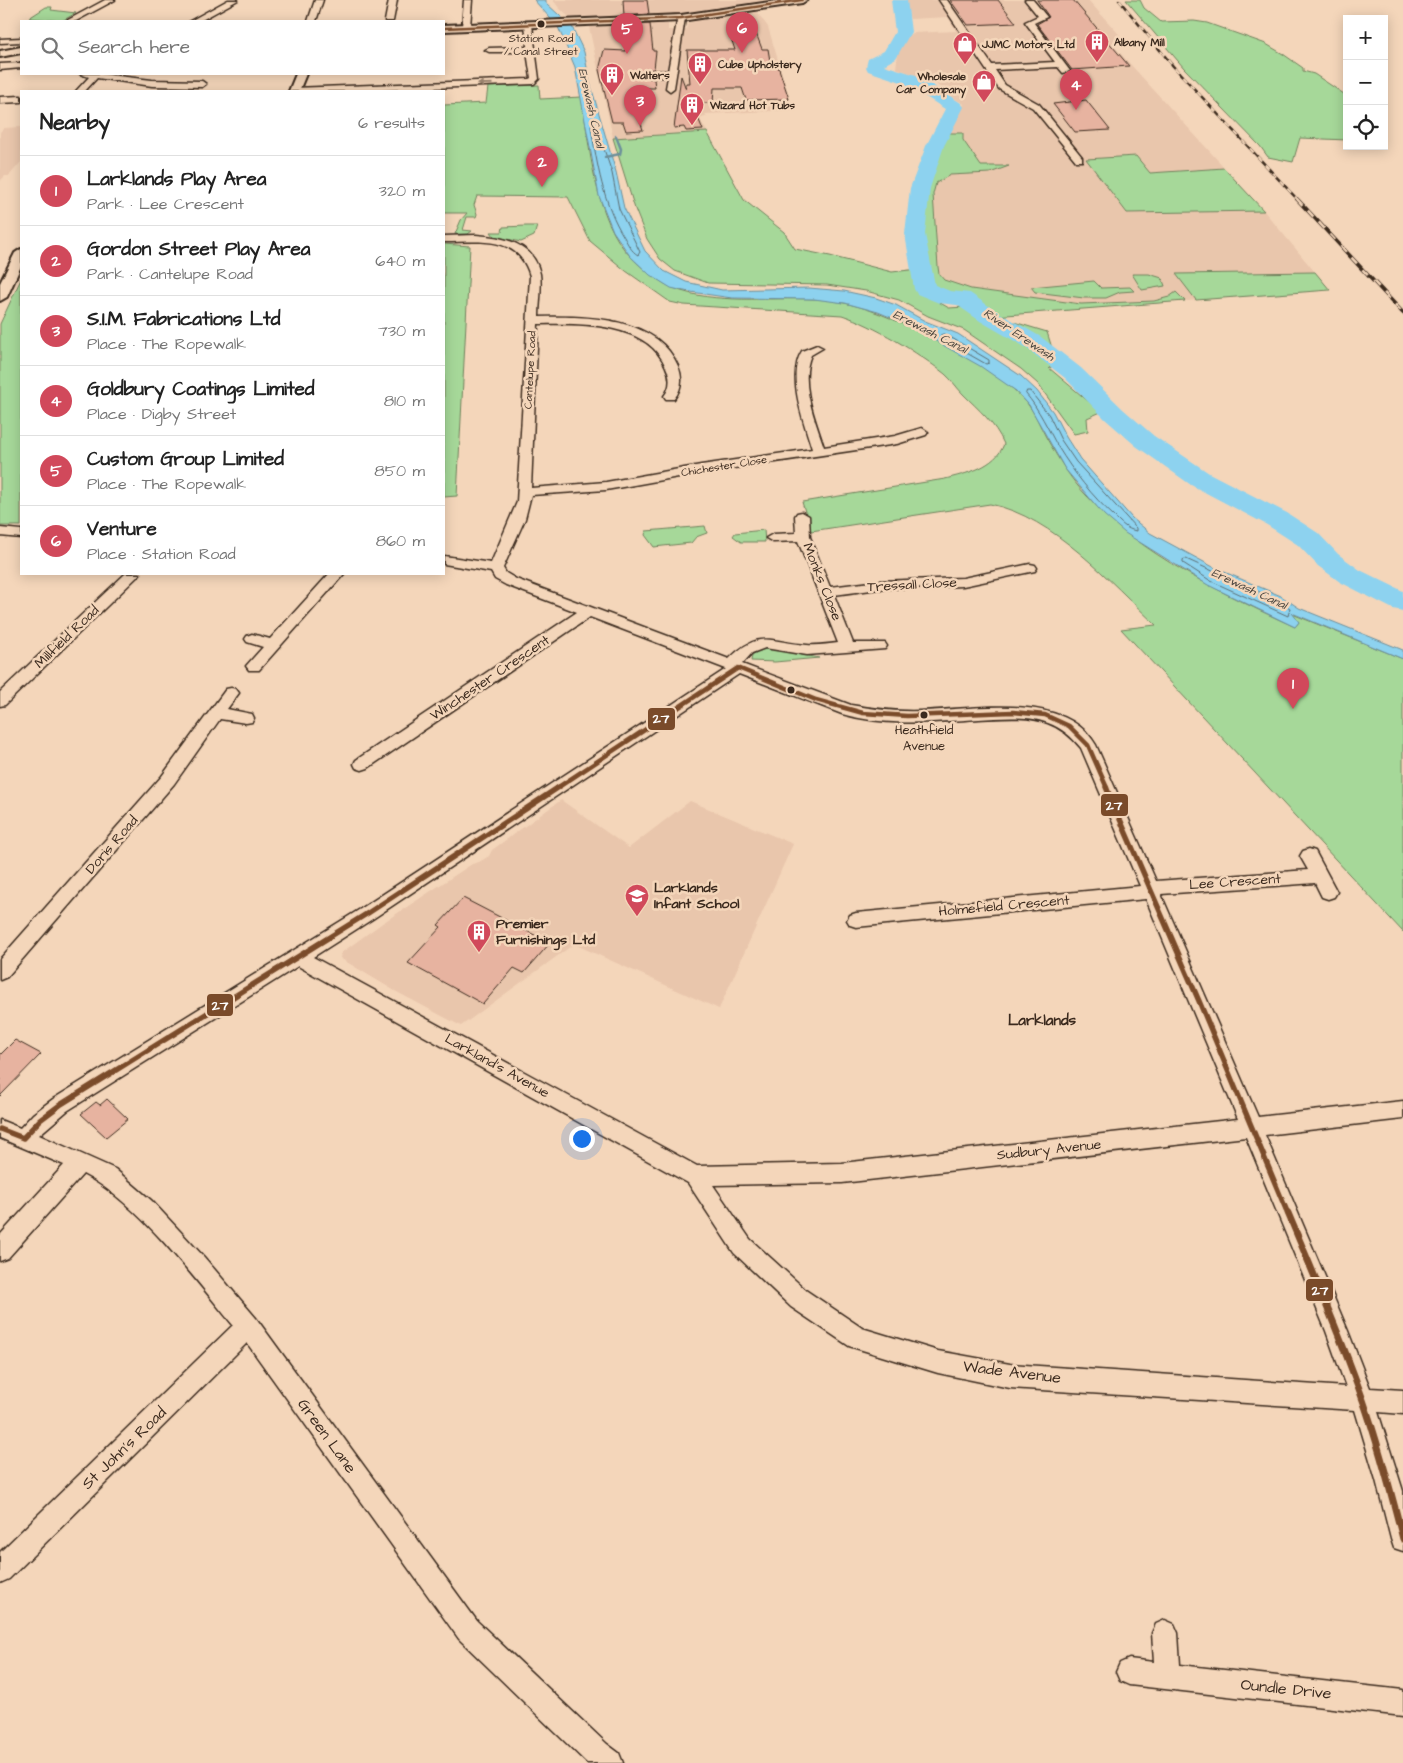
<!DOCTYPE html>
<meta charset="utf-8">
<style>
body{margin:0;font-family:"Architects Daughter",sans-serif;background:#f6f6f6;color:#222}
.controls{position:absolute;right:15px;top:15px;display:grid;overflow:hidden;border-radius:0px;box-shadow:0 2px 12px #0003}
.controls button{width:45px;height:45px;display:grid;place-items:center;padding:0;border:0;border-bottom:1px solid #e0e0e0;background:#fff;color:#222;font:25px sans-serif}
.you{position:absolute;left:581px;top:1138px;width:18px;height:18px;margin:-12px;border:4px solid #fff;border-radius:50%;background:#1a73e8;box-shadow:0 0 0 8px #1a73e833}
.badge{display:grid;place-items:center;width:32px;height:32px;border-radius:50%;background:#d1495b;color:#fff;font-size:16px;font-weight:700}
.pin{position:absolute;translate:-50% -41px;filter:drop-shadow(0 1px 2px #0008)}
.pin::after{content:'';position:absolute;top:26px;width:18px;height:15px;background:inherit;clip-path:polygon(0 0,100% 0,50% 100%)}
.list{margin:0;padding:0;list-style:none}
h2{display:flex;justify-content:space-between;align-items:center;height:65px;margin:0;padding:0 20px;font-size:21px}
h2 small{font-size:16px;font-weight:400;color:#767676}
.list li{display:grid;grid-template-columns:32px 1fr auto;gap:15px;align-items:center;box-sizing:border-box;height:70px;padding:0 20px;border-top:1px solid #e0e0e0}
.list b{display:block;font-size:19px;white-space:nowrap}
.list p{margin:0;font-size:16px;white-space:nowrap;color:#767676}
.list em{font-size:16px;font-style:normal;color:#767676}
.icon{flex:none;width:28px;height:28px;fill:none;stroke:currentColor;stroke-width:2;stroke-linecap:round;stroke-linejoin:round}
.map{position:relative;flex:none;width:1403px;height:1763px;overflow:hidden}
.search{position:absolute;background:#fff;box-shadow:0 2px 12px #0003;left:20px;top:20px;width:425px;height:55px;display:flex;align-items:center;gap:12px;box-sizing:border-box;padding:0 18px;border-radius:0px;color:#767676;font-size:19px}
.panel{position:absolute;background:#fff;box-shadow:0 2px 12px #0003;left:20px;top:90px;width:425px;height:485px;border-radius:0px}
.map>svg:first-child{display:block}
.built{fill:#e9c6ac}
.green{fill:#a6d899;stroke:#70815c;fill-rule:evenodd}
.water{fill:#8dd2ef;stroke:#6c8f9b}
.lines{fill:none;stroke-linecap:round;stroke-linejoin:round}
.shore{stroke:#5c6d72;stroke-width:1}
.stream{stroke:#6c8f9b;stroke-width:2.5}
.river{fill:#8dd2ef;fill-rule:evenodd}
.building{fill:#e7b3a0;stroke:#3b2a1e}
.minor-casing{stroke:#3b2a1e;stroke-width:3}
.tertiary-casing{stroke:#3b2a1e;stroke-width:4}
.minor{fill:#f4d6ba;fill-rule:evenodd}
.tertiary{fill:#f4d6ba;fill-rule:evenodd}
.rail-far1-casing{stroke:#3b2a1e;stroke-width:2.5}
.rail-casing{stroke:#3b2a1e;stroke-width:4}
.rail-far1{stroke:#f4d6ba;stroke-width:2;stroke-dasharray:5.5;stroke-linecap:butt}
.rail{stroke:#f4d6ba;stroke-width:2.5;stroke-dasharray:8;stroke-linecap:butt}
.bus-1-far3-casing{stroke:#f4d6ba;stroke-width:4.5}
.bus-1-far2-casing{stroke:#f4d6ba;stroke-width:8}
.bus-1-far1-casing{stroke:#f4d6ba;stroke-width:9}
.bus-1-casing{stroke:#f4d6ba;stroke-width:11}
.bus-1-far3{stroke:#7a4b2a;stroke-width:2.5}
.bus-1-far2{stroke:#7a4b2a;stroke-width:4.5}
.bus-1-far1{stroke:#7a4b2a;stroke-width:5.5}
.bus-1{stroke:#7a4b2a;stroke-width:7}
.oneway{fill:#98806c}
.bus-dot{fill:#3b2a1e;stroke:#f4d6ba;stroke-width:2}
.labels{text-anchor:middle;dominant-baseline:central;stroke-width:5;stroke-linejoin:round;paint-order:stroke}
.far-bus-label{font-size:11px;fill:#3b2a1e;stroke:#f4d6ba}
.far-poi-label{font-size:11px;font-weight:bold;fill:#3b2a1e;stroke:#f4d6ba;text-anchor:start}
.far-street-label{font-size:11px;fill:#3b2a1e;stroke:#f4d6ba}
.far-water-label{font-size:12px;font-style:italic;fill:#47433d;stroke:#f4d6ba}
.bus-label{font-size:13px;fill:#3b2a1e;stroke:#f4d6ba}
.street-label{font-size:14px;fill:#3b2a1e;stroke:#f4d6ba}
.poi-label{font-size:14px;font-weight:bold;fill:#3b2a1e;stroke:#f4d6ba;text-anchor:start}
.neighbourhood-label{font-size:15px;font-weight:bold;fill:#3b2a1e;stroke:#f4d6ba}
.near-street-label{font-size:16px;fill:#3b2a1e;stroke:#f4d6ba}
.line-badge{stroke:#f4d6ba;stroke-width:2}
.badge-label{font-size:14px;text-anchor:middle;font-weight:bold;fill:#fff}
</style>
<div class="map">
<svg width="1403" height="1763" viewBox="0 0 1403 1763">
<rect width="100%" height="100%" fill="#f4d6ba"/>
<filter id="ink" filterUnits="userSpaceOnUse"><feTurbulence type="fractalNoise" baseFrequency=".02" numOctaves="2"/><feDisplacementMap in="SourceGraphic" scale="10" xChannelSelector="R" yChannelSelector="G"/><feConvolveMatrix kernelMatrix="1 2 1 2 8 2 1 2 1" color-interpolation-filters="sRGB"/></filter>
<g filter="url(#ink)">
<path class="built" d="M553 0H777L695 14 571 19 559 8Z
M905 0H1088L1126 42 1111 43 1264 211 1330 290 992 316 962 295 933 289 923 239 921 220 925 196 928 179 939 153 964 104 948 95 935 83 896 68 898 53 905 39 913 33 956 31 948 17 910 19Z
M757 12 768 27 793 110 705 114 707 116 700 119 707 132 613 138 589 27 666 23 668 24V30H686L688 23 695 21Z
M21 127V162L9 176H5L0 181V132L4 128Z
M561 800 629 848 690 801 793 844 719 1009 574 944 461 1026 395 991 340 958 341 953 381 924 472 864 479 862 489 856 492 850Z"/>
<path class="green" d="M1126 0H1140L1144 8 1161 22 1194 21 1207 23 1266 44 1283 54 1303 68V71L1314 74 1347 96V140L1300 138 1293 162 1268 157 1260 146 1184 68Z
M46 7H52L51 10 76 13 62 21 29 18Z
M539 85 540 99 582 97C589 145 595 221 631 257 639 266 662 284 673 288 715 305 769 297 813 299 843 300 874 310 901 323 937 340 1003 373 1027 403 1035 413 1040 426 1046 437 1058 458 1070 479 1087 496 1142 556 1222 593 1295 627L1299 622 1290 613 1403 659V932L1121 629 1156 625C1110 582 1054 517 990 504L811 531 802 502 945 479C965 474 996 467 1004 444 995 423 979 410 963 394 957 388 952 380 945 374 917 352 875 326 842 315L684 305 670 302 626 271 590 241 568 197 477 196 474 205 477 214 476 217H467L463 230 472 231 468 234H455L461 220 467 213H444V105L486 103 488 87Z
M707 132 744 200 784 232 795 249 830 256 892 272 927 268 921 220 925 196 928 179 949 133H963V140L981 166H1009L990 173 950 175 936 183 933 194 938 267 939 274 944 280 971 289 1081 304 1154 301 1169 297 1176 292 1185 301 994 316 1047 332 1052 348 1068 360 1049 368 1101 412 1087 418 1088 431 1074 434 1038 384 1021 369 964 330 928 316 899 300 866 291 827 285 708 283 675 271 660 259 647 239 635 209 613 138ZM943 291 962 295 978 306 949 308 935 300Z
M1136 156 1150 173 1224 168 1264 211 1127 213 1086 159Z
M526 226H537L534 236 521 242 494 236 491 232H502L503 227Z
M444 244 470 246 457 496 444 497Z
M1315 272 1330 290 1196 300 1176 274Z
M1132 274H1149L1162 278 1165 286 1142 290Z
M21 279V526H0V324Z
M1094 281 1101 288 1130 287 1134 291 1120 292 1106 298H1084L1035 292 1031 287Z
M705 526 707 533 696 537 691 543 654 547 645 535 646 531Z
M764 530 765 542H741L733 536 735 533Z
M763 648H770L819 658 775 662 751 661 752 655Z"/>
<path class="water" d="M534 0H546V3L572 27 584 52 590 83 616 172 624 208 645 251 664 271 686 282 722 290 809 288 844 291 876 298 896 305 925 321 958 334 1021 376 1037 391 1053 412 1066 437 1080 459 1132 518 1150 533 1215 568 1281 596 1299 608 1403 650V659L1292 613 1299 622 1295 627 1208 585 1125 533 1104 515 1065 469 1029 405 1016 391 980 366 902 322 878 312 845 303 814 299 732 298 684 291 671 288 650 275 630 256 613 231 599 196 575 67 558 27Z"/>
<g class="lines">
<path class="shore" d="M593 123 596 125 612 173 619 209 640 252 638 255C631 251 628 244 624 237 603 203 597 165 591 126Z
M945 334 989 360V363L986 364 942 339 941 335Z
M1027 391H1030L1049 415 1061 440 1076 462 1136 528V531C1126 529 1121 523 1114 516 1092 496 1074 473 1058 447 1048 429 1039 409 1026 394Z
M1186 559 1279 601 1290 608 1288 616 1211 581 1183 563V560Z"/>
<path class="stream" d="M605 157 620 154 621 149 616 136"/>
<path class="river" d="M891 0H907L911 32 896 58 884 65 916 75 961 103 964 107 944 146 930 188 925 234 935 285 950 291 970 293 996 311 1041 337 1081 368 1123 409 1154 436 1209 473 1287 513 1318 533 1338 554 1360 570 1403 591V611L1393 609 1340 582 1318 566 1298 545 1267 525 1191 485 1136 446 1105 419 1065 378 1025 347 980 321 957 305 939 303 917 294 914 289 905 234 910 188 926 146 945 109 904 83 868 71 866 67 868 59 884 51 895 32Z"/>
</g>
<path class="building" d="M623 0H647L649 14 624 16Z
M950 0H998L1016 23 968 25Z
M1037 0H1073L1129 66 1072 70 1037 24 1049 17Z
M650 24 653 51H656L654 69 648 70 643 74 648 78 654 79 655 88H630L643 130 626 131 623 122H612L599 70 604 50 626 51 625 25Z
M754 28 762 49H768L771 67 778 66 789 99 746 100 742 88H714L713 103H692L703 130 686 131 684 127 674 128 681 76 686 89V83H690L687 50H735L728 29Z
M1086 100 1110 130 1075 132 1053 104Z
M463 898 550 943 524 973 514 968 483 1004 408 963 441 927 438 925Z
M15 1040 41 1054 0 1096V1055Z
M107 1099 128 1119 106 1137 81 1114 96 1102 100 1105Z"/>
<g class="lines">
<defs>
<path id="minor" d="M105 0H115L76 21H66Z
M228 0H238L200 21H190Z
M315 0H323L316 21H308Z
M389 0H397L393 21H385Z
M464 0H472L470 27 466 29 462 27Z
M939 0H947L992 65 1055 62 1025 22 1038 16 1025 0H1033L1047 17 1034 23 1070 71 1063 73 1058 67 995 70 1005 85 1039 104 1082 157V161H1076L1033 108 999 89Z
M678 16 685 18 674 88 670 91 666 88 668 77H649L645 74 649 71H668Z
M525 23 532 25 539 79 534 84 356 91H290L294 88 529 79 531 78 527 52H489L485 50 489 48 527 47Z
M21 38V42L0 43V39Z
M21 63V68L0 70V64Z
M80 74H101L152 80 202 81 206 84 202 87 152 86 97 78 85 91H76L89 77Z
M21 96V102L0 103V97Z
M476 235C503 237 534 243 540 274 542 288 539 304 539 317 585 316 657 316 678 366 683 378 682 389 674 399H666L664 396C671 387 671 377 666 367 648 322 580 323 538 324L531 488 606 482 701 465 812 449C804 422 786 376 802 351L817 345 823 348 811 355C799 382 815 420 824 447L895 436 922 428 928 432 926 435 897 444 701 473 606 490 531 495 525 519 503 568 506 573 516 579 729 659C761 628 770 643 807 645 817 646 828 644 838 643L798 541 773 542 766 538 773 534 796 533 795 516 797 513 802 512 809 516 810 537 830 587 879 581 963 578 1030 564 1035 565 1037 568 1035 571 963 586 879 589 834 595 853 643H885L887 646 885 649 807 655 765 648 752 653 742 664 851 705C874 709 896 712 920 711 972 710 1064 690 1096 745L1156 881 1308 870 1300 856 1303 851 1309 849 1315 851 1337 892 1334 897 1328 899 1322 897 1315 883 1161 894 1258 1117 1403 1101V1119L1265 1135 1348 1331 1370 1388 1403 1390V1414L1378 1412 1403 1491V1551L1394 1548 1391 1539 1376 1480 1355 1410 1010 1388 938 1373 849 1346 791 1307 734 1253 688 1183 298 966 67 1111 39 1135 115 1169 152 1201 204 1257 256 1318 477 1621 607 1744 619 1753 623 1763H587L459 1639 247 1343 9 1579 0 1583V1552L233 1325C193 1277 138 1202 83 1174L8 1258 0 1261V1235L64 1165 0 1138V1120L20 1128 33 1114 53 1099 362 908 726 669 590 617 368 768 362 770 356 768 354 764 356 760 577 612 506 585 495 579 491 572 444 564V556L491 563 517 502 530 276C518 234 479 242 444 242V236ZM739 674 842 714C887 727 934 722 979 719 1001 718 1027 715 1048 723 1062 728 1072 737 1081 748L1140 886 856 913 850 915 847 920 850 925 856 927 1146 899 1238 1119 842 1163 697 1166 313 957 374 918ZM1246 1137 1326 1331 1346 1387 1010 1364 938 1351 862 1328 807 1291 750 1239 713 1185 842 1183Z
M0 528 21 530V538L0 536Z
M125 574H140L5 705 0 706V692Z
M329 574H344L259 670H249L246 666 263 647 247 642 245 639 247 636 252 634 270 639Z
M231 688 236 689 239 693 227 709 252 714 254 718 252 722 246 723 220 719 174 784 7 977 0 980V959L162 776 226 689Z
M1165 1620 1174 1624 1178 1633 1180 1665 1403 1690V1716L1129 1685 1120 1681 1116 1672 1120 1663 1129 1659 1154 1662 1152 1633 1156 1624Z"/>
<path id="tertiary" d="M783 0H807L802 3 681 21 444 31V25L681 15Z
M21 47V53L0 57V51Z
M296 74H306L299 91H289Z
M21 249V266L7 297 0 301V283L15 253Z"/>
</defs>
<use href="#minor" class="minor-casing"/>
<use href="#tertiary" class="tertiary-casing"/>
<use href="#minor" class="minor"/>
<use href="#tertiary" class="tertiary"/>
<defs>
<path id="rail-far1" d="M1119 0 1173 66 1298 200"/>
<path id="rail" d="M1297 199 1403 313"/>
</defs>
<use href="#rail-far1" class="rail-far1-casing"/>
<use href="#rail" class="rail-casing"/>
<use href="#rail-far1" class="rail-far1"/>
<use href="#rail" class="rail"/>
<defs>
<path id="bus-1-far3" d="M444 28 681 18 802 0"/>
<path id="bus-1-far2" d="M557 788 738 668 816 700 863 713 907 716 1013 712 1045 715 1069 726 1088 745 1107 788"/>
<path id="bus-1-far1" d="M1106 787 1199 1001 1288 1214
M0 1129 23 1138 40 1120 60 1105 368 913 559 787"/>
<path id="bus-1" d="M1288 1213C1314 1275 1341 1337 1363 1400 1379 1446 1391 1492 1403 1539"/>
</defs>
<use href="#bus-1-far3" class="bus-1-far3-casing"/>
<use href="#bus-1-far2" class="bus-1-far2-casing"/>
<use href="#bus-1-far1" class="bus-1-far1-casing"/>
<use href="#bus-1" class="bus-1-casing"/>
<use href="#bus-1-far3" class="bus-1-far3"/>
<use href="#bus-1-far2" class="bus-1-far2"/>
<use href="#bus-1-far1" class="bus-1-far1"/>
<use href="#bus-1" class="bus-1"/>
</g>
<defs><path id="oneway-solid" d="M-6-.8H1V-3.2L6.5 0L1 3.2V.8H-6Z" transform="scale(1.25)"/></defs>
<use class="oneway" href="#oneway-solid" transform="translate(485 84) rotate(178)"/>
</g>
<defs>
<symbol id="building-pin" viewBox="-11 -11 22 30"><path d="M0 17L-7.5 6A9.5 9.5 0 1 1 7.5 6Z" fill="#d1495b" stroke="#f4d6ba"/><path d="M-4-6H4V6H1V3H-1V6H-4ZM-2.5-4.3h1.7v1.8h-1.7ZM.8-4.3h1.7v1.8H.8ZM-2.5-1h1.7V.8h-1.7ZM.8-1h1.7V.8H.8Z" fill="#fff"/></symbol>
<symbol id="shop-pin" viewBox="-11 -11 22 30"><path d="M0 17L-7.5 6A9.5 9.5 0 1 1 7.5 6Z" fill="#d1495b" stroke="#f4d6ba"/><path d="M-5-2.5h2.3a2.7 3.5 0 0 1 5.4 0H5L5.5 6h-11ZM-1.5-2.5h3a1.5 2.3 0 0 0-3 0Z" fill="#fff"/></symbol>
<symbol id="school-pin" viewBox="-11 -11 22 30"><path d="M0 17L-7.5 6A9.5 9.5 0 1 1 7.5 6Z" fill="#d1495b" stroke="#f4d6ba"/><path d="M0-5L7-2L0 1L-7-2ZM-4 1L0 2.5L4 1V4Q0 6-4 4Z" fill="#fff"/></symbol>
</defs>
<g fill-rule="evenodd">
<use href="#building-pin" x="1083" y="28" width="28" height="38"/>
<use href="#shop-pin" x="951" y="30" width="28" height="38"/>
<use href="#building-pin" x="686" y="50" width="28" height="38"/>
<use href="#building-pin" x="598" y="61" width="28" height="38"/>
<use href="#shop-pin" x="970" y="68" width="28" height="38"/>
<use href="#building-pin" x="678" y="91" width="28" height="38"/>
<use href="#school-pin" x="623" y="882" width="28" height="38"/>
<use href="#building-pin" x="465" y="918" width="28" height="38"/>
</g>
<g class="bus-dot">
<circle cx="541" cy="24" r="4.5"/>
<circle cx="791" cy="690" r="4.5"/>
<circle cx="924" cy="715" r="4.5"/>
</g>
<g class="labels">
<g class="far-bus-label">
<text x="541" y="38">Station Road<tspan x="541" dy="13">/ Canal Street</tspan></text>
</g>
<g class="far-poi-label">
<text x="1114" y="42">Albany Mill</text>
<text x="982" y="44">JJMC Motors Ltd</text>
<text x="718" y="64">Cube Upholstery</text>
<text x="630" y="75">Walters</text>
<text x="966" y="76" text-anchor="end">Wholesale<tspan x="966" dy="13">Car Company</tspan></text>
<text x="710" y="105">Wizard Hot Tubs</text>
</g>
<g class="far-street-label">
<text transform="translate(530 370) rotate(-87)">Cantelupe Road</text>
<text transform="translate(724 466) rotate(-9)">Chichester Close</text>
</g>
<g class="far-water-label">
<text transform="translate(591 108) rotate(77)">Erewash Canal</text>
<text transform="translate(930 332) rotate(27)">Erewash Canal</text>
<text transform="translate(1019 335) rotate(34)">River Erewash</text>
<text transform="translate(1249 589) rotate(25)">Erewash Canal</text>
</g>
<g class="bus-label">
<text x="924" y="730">Heathfield<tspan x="924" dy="16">Avenue</tspan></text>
</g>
<g class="street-label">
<text transform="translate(822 582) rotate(68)">Monks Close</text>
<text transform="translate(912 585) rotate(-3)">Tressall Close</text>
<text transform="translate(67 637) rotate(-44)">Millfield Road</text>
<text transform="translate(490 678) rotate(-34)">Winchester Crescent</text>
<text transform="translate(112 845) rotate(-49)">Doris Road</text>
<text transform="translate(1235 882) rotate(-4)">Lee Crescent</text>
<text transform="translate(1004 906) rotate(-5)">Holmefield Crescent</text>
<text transform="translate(497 1066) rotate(29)">Larkland's Avenue</text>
<text transform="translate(1049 1150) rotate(-6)">Sudbury Avenue</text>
</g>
<g class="poi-label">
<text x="654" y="888">Larklands<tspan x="654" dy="16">Infant School</tspan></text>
<text x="496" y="924">Premier<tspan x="496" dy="16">Furnishings Ltd</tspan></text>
</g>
<g class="neighbourhood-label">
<text x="1042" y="1020">Larklands</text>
</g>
<g class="near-street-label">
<text transform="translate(1012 1372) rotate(7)">Wade Avenue</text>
<text transform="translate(327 1436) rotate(54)">Green Lane</text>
<text transform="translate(124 1448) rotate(-44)">St John's Road</text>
<text transform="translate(1286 1689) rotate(6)">Oundle Drive</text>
</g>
</g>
<g class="line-badge">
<rect x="647" y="707" width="29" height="24" rx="5" fill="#7a4b2a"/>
<rect x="1100" y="793" width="29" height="24" rx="5" fill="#7a4b2a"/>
<rect x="206" y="993" width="28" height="24" rx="5" fill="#7a4b2a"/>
<rect x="1305" y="1278" width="29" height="24" rx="5" fill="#7a4b2a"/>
</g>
<g class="badge-label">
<text x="661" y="723">27</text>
<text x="1114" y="810">27</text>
<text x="220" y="1010">27</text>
<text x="1320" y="1295">27</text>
</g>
</svg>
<div class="controls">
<button>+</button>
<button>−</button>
<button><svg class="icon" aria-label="locate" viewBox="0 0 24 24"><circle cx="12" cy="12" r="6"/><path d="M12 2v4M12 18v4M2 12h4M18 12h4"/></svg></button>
</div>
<div class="you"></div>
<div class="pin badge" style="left:1293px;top:709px">1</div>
<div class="pin badge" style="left:542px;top:187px">2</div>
<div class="pin badge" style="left:640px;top:126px">3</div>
<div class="pin badge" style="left:1076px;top:110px">4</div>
<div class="pin badge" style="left:627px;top:54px">5</div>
<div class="pin badge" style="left:742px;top:53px">6</div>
<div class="search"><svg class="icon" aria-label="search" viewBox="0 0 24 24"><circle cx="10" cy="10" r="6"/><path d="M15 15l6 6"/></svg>Search here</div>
<section class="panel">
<h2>Nearby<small>6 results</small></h2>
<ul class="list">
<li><span class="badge">1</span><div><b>Larklands Play Area</b><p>Park · Lee Crescent</p></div><em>320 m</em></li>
<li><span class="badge">2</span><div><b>Gordon Street Play Area</b><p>Park · Cantelupe Road</p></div><em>640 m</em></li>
<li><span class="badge">3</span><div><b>S.I.M. Fabrications Ltd</b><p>Place · The Ropewalk</p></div><em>730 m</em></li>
<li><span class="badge">4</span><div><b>Goldbury Coatings Limited</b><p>Place · Digby Street</p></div><em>810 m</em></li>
<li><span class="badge">5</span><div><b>Custom Group Limited</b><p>Place · The Ropewalk</p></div><em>850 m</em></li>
<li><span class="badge">6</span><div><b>Venture</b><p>Place · Station Road</p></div><em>860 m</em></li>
</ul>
</section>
</div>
